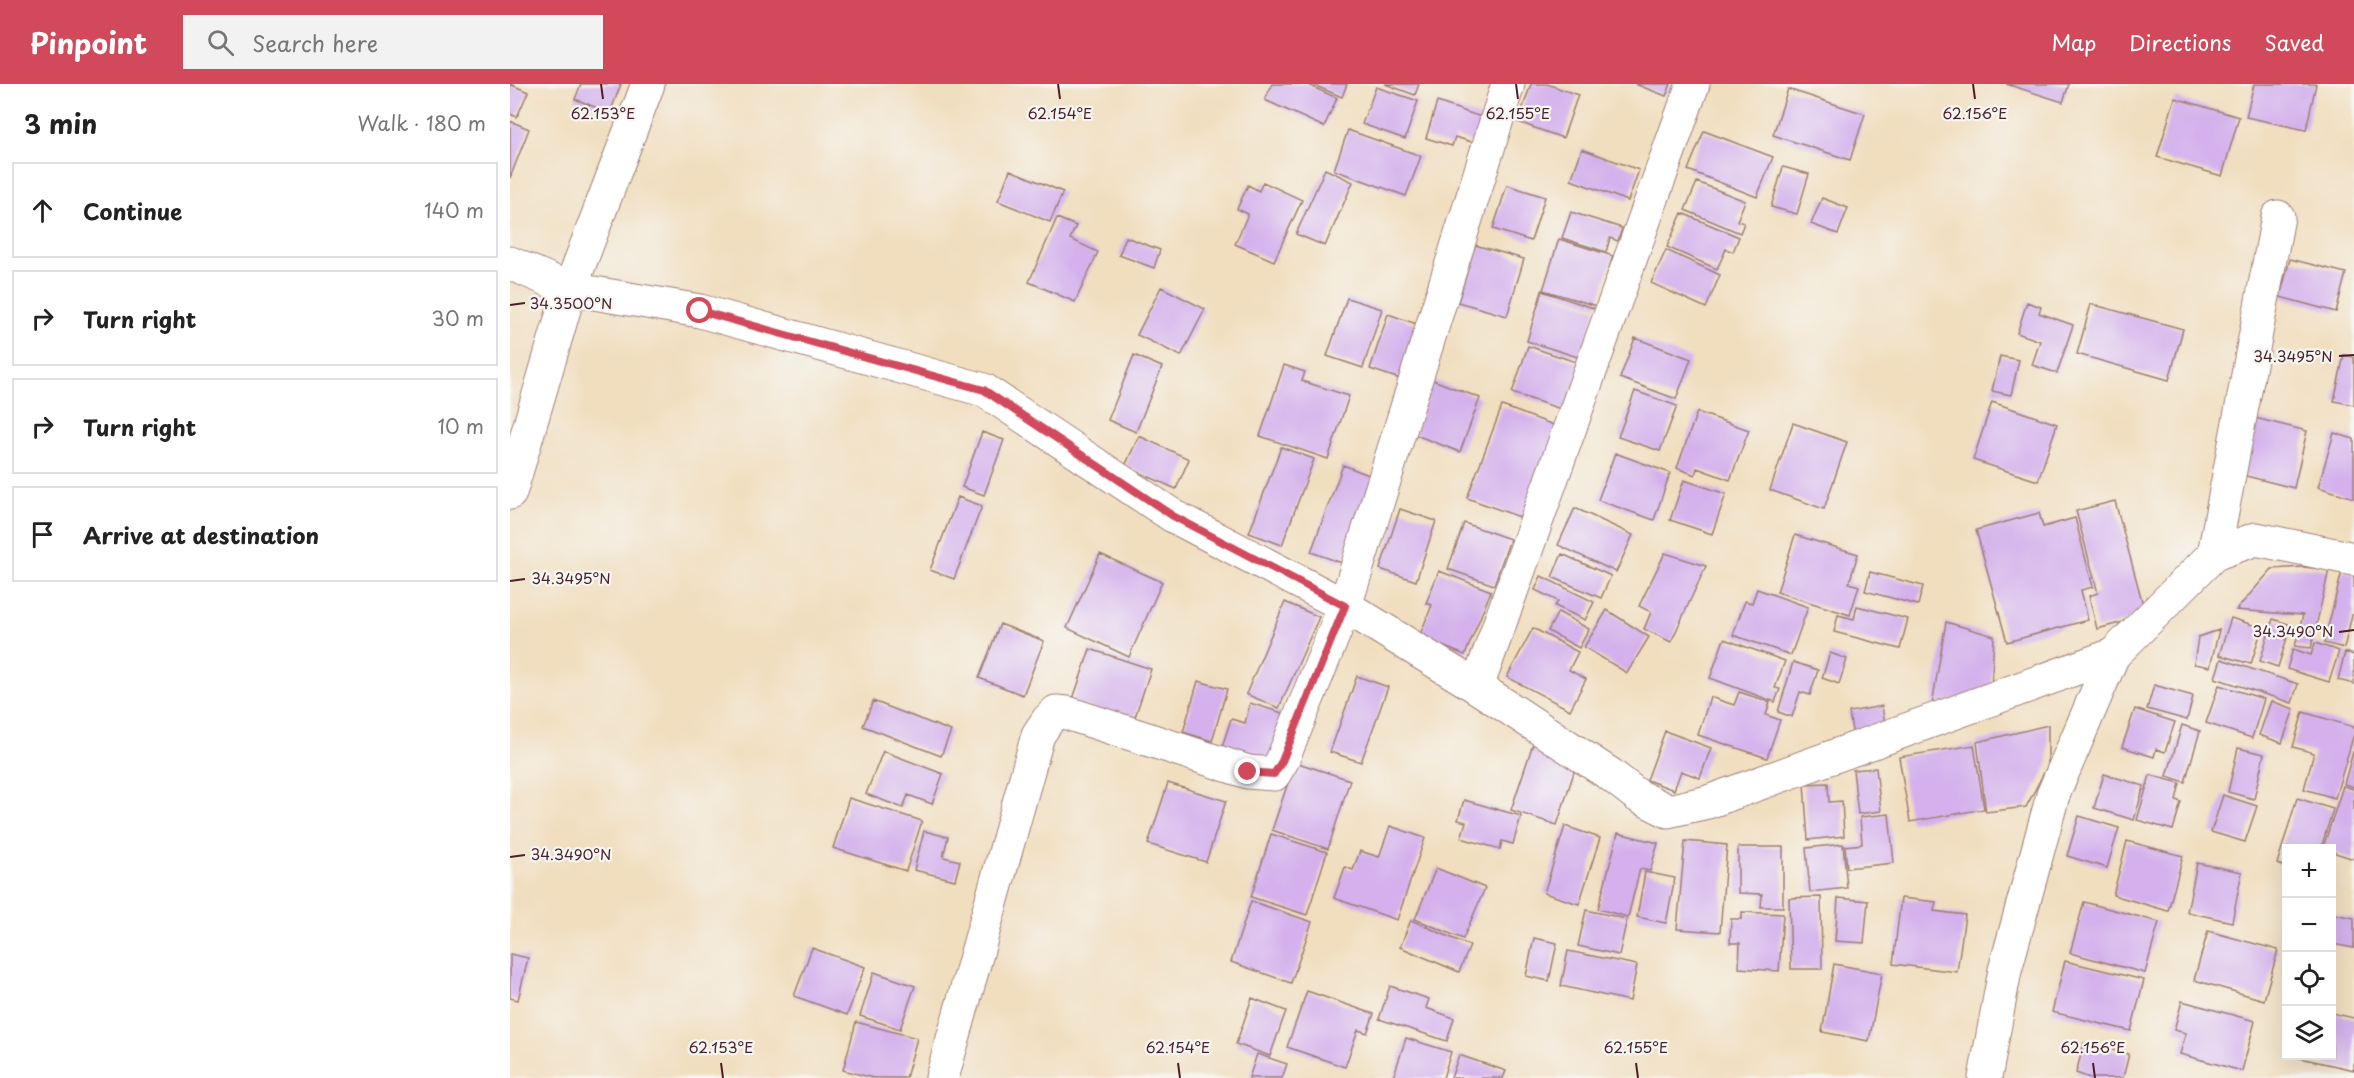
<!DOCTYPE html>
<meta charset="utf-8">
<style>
body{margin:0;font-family:"Playpen Sans",sans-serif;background:#f2f2f2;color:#222}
.controls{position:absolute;right:18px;bottom:18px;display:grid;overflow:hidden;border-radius:0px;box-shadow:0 6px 24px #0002}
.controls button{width:54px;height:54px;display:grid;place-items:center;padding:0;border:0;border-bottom:2px solid #e0e0e0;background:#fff;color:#222;font:30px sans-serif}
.stop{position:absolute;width:18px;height:18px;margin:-14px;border:4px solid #d1495b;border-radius:50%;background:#fff}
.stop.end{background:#d1495b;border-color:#fff;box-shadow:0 2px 6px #0008}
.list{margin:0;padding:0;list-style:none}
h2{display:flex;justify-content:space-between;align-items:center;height:78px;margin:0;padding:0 24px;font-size:26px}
h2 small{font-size:20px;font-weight:400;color:#767676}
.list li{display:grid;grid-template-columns:39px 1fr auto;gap:18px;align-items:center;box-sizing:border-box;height:96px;margin:0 12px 12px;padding:0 12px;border:2px solid #e0e0e0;border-radius:0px}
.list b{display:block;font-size:22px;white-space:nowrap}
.list em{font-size:20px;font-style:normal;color:#767676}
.icon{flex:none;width:33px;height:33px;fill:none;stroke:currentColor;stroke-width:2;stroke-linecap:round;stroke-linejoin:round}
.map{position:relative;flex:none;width:1844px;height:994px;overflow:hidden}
header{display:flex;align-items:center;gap:36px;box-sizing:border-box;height:84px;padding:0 30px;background:#d1495b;color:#fff}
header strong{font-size:28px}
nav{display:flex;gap:33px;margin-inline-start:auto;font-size:21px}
.search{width:420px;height:54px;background:#f2f2f2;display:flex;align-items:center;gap:15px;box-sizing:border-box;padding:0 21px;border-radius:0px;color:#767676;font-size:22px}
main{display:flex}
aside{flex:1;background:#fff}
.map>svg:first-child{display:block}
.building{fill:#d4b1ec}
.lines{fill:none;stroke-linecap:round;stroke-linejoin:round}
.minor-casing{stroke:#9e7e75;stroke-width:35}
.tertiary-casing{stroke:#9e7e75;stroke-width:35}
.minor{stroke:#fff;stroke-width:33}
.tertiary{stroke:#fff;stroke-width:33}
.route{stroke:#d1495b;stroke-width:8}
.ticks{fill:none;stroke:#4a1f2b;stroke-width:2}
.ticks-label{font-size:15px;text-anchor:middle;fill:#4a1f2b;stroke:#f6f6f2;stroke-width:4.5;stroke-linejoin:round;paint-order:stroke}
</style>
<header>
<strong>Pinpoint</strong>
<div class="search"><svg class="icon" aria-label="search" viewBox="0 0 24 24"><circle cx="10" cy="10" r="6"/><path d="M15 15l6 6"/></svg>Search here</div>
<nav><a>Map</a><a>Directions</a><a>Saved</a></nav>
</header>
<main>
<aside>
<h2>3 min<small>Walk · 180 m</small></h2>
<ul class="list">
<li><svg class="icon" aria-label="ahead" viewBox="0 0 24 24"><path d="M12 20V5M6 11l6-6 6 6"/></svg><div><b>Continue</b></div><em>140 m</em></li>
<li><svg class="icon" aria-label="right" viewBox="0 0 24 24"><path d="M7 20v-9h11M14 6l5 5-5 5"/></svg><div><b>Turn right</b></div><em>30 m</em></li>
<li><svg class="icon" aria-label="right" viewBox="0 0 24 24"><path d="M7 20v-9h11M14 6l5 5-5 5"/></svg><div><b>Turn right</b></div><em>10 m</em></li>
<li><svg class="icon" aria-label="arrive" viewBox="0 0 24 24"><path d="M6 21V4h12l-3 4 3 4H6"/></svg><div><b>Arrive at destination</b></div></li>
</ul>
</aside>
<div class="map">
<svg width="1844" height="994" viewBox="0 0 1844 994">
<rect width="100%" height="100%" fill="#f6f6f2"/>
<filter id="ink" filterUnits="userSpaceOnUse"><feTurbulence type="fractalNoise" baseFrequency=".0167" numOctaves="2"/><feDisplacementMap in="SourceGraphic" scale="12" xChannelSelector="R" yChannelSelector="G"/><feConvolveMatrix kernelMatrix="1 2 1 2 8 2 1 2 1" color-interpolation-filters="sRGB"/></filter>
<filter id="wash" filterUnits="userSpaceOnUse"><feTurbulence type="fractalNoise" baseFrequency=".008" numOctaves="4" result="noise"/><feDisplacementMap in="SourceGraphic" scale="24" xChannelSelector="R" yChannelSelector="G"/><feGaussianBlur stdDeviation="1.35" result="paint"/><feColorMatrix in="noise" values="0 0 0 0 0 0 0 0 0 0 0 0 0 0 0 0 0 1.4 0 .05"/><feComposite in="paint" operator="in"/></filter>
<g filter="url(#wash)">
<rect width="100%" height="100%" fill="#f1debf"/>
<g id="blocks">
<path class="building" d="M0 0 18 8 7 33 0 30Z
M71 0H111L100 29 65 15Z
M762 0H796L827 14 814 43 755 16Z
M801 0H837L832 13Z
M875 0H909L905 11Z
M1021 0H1037L1068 11 1053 54 1008 38Z
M1125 0H1161L1156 12Z
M1496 0H1559L1553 18Z
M1744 0H1806L1796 46 1736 33Z
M866 3 908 17 895 55 852 40Z
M1278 5 1355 30 1340 76 1263 51Z
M1665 14 1729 33 1712 92 1647 73Z
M927 18 980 36 972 61 945 53 942 62 916 54Z
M0 37 19 45 0 94Z
M838 46 911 72 896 112 824 86Z
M1194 47 1263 73 1247 113 1178 86Z
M1072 65 1129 86 1118 117 1061 96Z
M1273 83 1299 90 1287 130 1261 123Z
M815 85 843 98 815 162 786 150Z
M500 86 553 108 540 138 488 117Z
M753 98 792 116 764 177 725 160 738 130 727 125 738 101 749 107Z
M1187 98 1235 117 1227 137 1234 139 1230 149 1175 126Z
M997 101 1035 113 1021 157 983 145Z
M1312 114 1338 124 1328 150 1301 140Z
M1061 128 1112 144 1108 157 1100 154 1096 168 1052 154Z
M1172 129 1229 153 1223 168 1216 165 1207 185 1157 163Z
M547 134 566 142 560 155 588 168 565 218 519 198Z
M616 153 650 166 644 184 609 171Z
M1049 155 1103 172 1087 222 1033 206Z
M965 161 1014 175 997 232 948 218Z
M1156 166 1210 191 1196 224 1141 199Z
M1780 175 1836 189 1826 228 1770 213Z
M651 203 695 225 671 272 627 251Z
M1032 207 1086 225 1071 274 1017 257Z
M837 214 872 225 853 284 817 272Z
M1517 218 1531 223 1529 229 1563 241 1547 289 1522 281 1530 257 1507 249Z
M1581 220 1673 245 1659 296 1567 270Z
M878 230 918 244 896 297 860 285Z
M1125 254 1181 275 1166 315 1110 294Z
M1018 262 1072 280 1057 327 1002 309Z
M624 271 652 283 626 348 598 336Z
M1834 271 1844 273V321L1824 317Z
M1490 272 1509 276 1501 311 1482 307Z
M774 281 795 288 792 297 839 312 818 375 750 352Z
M923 296 970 314 950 368 903 350Z
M1125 307 1167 322 1150 367 1108 353Z
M1482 318 1547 340 1528 397 1463 376Z
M992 322 1052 344 1018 436 957 414Z
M1187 328 1239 346 1220 396 1187 384 1185 391 1167 384Z
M1741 333 1797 347 1784 404 1728 390Z
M1283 339 1337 358 1314 425 1260 406Z
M472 348 494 356 474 411 452 403Z
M1824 349 1844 355V414L1808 403Z
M629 352 679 375 666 405 615 382Z
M771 363 804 375 772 461 739 449Z
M1105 369 1160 389 1144 436 1088 416Z
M833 381 864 393 832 479 801 468Z
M1174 396 1216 410 1202 450 1160 436Z
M448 413 472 422 444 495 420 486Z
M1605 417 1636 532 1587 545 1579 512 1588 509 1566 427Z
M1065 424 1123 451 1106 488 1048 461Z
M890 425 926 437 906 497 870 485Z
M1529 429 1533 443 1565 434 1583 503 1571 506 1578 536 1497 558 1466 446Z
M954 439 1000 455 984 501 938 485Z
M1285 451 1348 470 1339 499 1349 502 1340 531 1267 508Z
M1155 469 1196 482 1161 558 1134 545 1141 528 1129 522Z
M590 470 652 498 619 573 557 544Z
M1052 470 1101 492 1091 514 1042 493Z
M1794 483 1819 486 1801 564 1785 562 1793 531 1726 526 1762 485Z
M929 487 981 507 955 571 909 553 922 521 916 519Z
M1832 487 1844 489V531H1842L1834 564 1814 559Z
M1360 488 1413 502 1408 521 1355 507Z
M1031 492 1084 518 1075 536 1045 522 1048 517 1025 506Z
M1247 505 1298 523 1281 571 1223 551 1235 517 1242 519Z
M775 518 809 533 769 624 736 610Z
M1347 522 1398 535 1390 565 1324 548 1328 531 1344 535Z
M1097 526 1139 553 1117 589 1074 563Z
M1048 528 1079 545 1069 564 1038 547Z
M1721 534 1752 544 1741 580 1709 571Z
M1763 535 1781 541 1768 583 1750 577Z
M1436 538 1484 552 1481 609 1422 621Z
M490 540 534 557 513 611 469 594Z
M1023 544 1068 568 1059 586 1076 595 1060 626 997 593Z
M1709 546 1700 583 1684 580 1688 553Z
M1214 555 1275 577 1265 604 1270 605 1265 618 1200 594Z
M1805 559 1829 567 1819 598 1777 585 1783 565 1801 571Z
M580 565 641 585 623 639 562 618Z
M1835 568 1844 571V600L1828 596Z
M1320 569 1337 575 1329 600 1312 594Z
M1711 575 1788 600 1782 619 1705 594Z
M1283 578 1308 586 1300 611 1290 608 1282 633 1268 628Z
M847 592 878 603 851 678 820 668Z
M688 597 717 605 702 657 673 648Z
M1644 601 1683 612 1677 636 1637 625Z
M1709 601 1754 615 1742 654 1696 639Z
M1229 608 1260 618 1256 631 1270 636 1257 674 1188 651 1200 613 1224 621Z
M363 617 441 647 431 672 353 642Z
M1761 617 1784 625 1772 659 1749 651Z
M740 619 779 631 764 681 711 666 721 635 735 639Z
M1372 622 1376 647 1343 653 1339 628Z
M1625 625 1665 638 1655 668 1646 665 1644 673 1612 663Z
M1793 628 1844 643V650L1825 714 1794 705 1804 669 1783 663Z
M1538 641V681L1516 723 1476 728 1467 658Z
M1672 641 1690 647 1675 698 1657 692Z
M1155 647 1201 664 1190 694 1171 687 1164 706 1137 696Z
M1023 660 1058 672 1064 688 1047 741 1001 726Z
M1464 661 1474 725 1400 738 1389 673Z
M1728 664 1754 670 1744 715 1718 708Z
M373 667 433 690 422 720 398 711 393 724 356 710Z
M1843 668H1844V703L1834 700Z
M785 678 840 696 818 765 762 746Z
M1366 684 1371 727 1348 730 1343 686Z
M1594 690 1634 702 1624 736 1584 724Z
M1640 691 1670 699 1666 716 1671 718 1663 746 1627 736Z
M658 699 716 717 696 778 638 760Z
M1318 699 1319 718 1332 717 1334 752 1298 756 1294 700Z
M1833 702 1844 705V775L1822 768V764H1813Z
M1713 711 1747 722 1735 758 1701 748Z
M339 714 412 737 396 787 323 764Z
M1787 714 1823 725 1811 764H1776V783L1767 780Z
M954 716 1011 732 1003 760 992 757 990 765 951 754 956 738 948 736Z
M1379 730 1384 779 1337 784 1335 762 1352 760 1350 733Z
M1569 732 1609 744 1597 784 1557 772Z
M880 742 915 754 887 836 824 814 835 783 843 786 850 767 869 773Z
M1055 742 1090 754 1069 820 1034 809Z
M414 747 438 753 433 773 450 777 445 796 404 786Z
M1108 749 1148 759 1140 787 1130 785 1118 833 1088 825Z
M761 750 817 768 797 831 741 813Z
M1175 757 1217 761 1210 848 1167 845Z
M1617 757 1673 772 1658 827 1603 811Z
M1333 760 1337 804 1300 808 1296 764Z
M1228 763H1273V823H1251L1252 810 1228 809Z
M1687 779 1732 788 1722 838 1677 828Z
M926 784 975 804 953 855 905 835Z
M1135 788 1165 794 1156 839 1127 833Z
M1311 813 1312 885H1281L1279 814Z
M1328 814 1358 817 1354 859 1325 857Z
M1391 814 1426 818 1424 827 1455 831 1447 888 1383 880Z
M741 817 802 838 781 899 721 878Z
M1574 818 1649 838 1635 889 1560 869Z
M1076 826 1117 835 1109 871 1068 862Z
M1232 828 1273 830 1269 887 1229 884 1230 859H1220L1221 835H1232Z
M1824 830 1844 834V864L1822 860Z
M901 836 960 862 949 888 890 863Z
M1698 847 1768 866 1754 916 1684 896Z
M1024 854 1047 859 1039 897 1016 892Z
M302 864 355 883 337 931 284 912Z
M1058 867 1127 881 1120 917 1051 902Z
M0 870 18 874 8 916 0 914Z
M1555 877 1634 896 1621 947 1542 928Z
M1324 880 1372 889 1359 957 1312 948Z
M364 888 405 902 390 945 350 932Z
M880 902 919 915 916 924 944 934 937 957 869 935Z
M797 907 864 930 857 949 848 946 835 983 777 963Z
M742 914 776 927 760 972 726 960Z
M1672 917 1745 937 1732 987 1670 970 1676 949 1664 946Z
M1822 929 1844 934V986L1781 972H1822Z
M346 938 407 954 396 994H363L333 986Z
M896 954 941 968 933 994H883Z
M1574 959 1619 970 1613 994H1580L1566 989Z
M747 970 777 980 772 994H739Z
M949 971 996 987 993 994H941Z"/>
</g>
</g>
<g filter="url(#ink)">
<use href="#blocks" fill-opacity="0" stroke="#9e7e75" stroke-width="1.5"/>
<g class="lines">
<defs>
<path id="minor" d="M0 409 60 205 138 0
M1704 470 1768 133
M967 603 1183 0
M432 994 528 651 538 636 546 628 557 629 738 688 764 690 772 677 835 522 998 0
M1475 994 1495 886 1543 711 1603 571"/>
<path id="tertiary" d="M0 179 60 205 190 227 474 306 663 432 835 522 967 603 1101 691 1128 712 1158 727 1198 718 1603 571 1704 470 1746 455 1844 475"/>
</defs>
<use href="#minor" class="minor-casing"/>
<use href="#tertiary" class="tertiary-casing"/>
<use href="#minor" class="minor"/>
<use href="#tertiary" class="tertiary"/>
</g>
</g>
<g class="lines" filter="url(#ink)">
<path class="route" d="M190 227 474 306 663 432 835 522 772 677 764 690 738 688"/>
</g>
<path class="ticks" d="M91 0 93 15M548 0 550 15M1006 0 1008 15M1463 0 1465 15M0 221 15 219M1829 272 1844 271M0 497 15 495M1829 548 1844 546M0 773 15 771M211 979 213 994M668 979 670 994M1126 979 1128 994M1583 979 1585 994"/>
<g class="ticks-label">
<text x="93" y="35">62.153°E</text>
<text x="550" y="35">62.154°E</text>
<text x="1008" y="35">62.155°E</text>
<text x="1465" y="35">62.156°E</text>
<text x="61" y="225">34.3500°N</text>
<text x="1783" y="278">34.3495°N</text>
<text x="61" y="500">34.3495°N</text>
<text x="1783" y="553">34.3490°N</text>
<text x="61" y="776">34.3490°N</text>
<text x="211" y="969">62.153°E</text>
<text x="668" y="969">62.154°E</text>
<text x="1126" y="969">62.155°E</text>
<text x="1583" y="969">62.156°E</text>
</g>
</svg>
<div class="controls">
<button>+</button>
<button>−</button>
<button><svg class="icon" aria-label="locate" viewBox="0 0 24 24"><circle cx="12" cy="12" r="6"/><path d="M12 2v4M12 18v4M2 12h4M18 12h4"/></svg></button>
<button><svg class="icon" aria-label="layers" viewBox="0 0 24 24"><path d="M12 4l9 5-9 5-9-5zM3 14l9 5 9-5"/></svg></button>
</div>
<div class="stop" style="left:190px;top:227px"></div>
<div class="stop end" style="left:738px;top:688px"></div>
</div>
</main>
